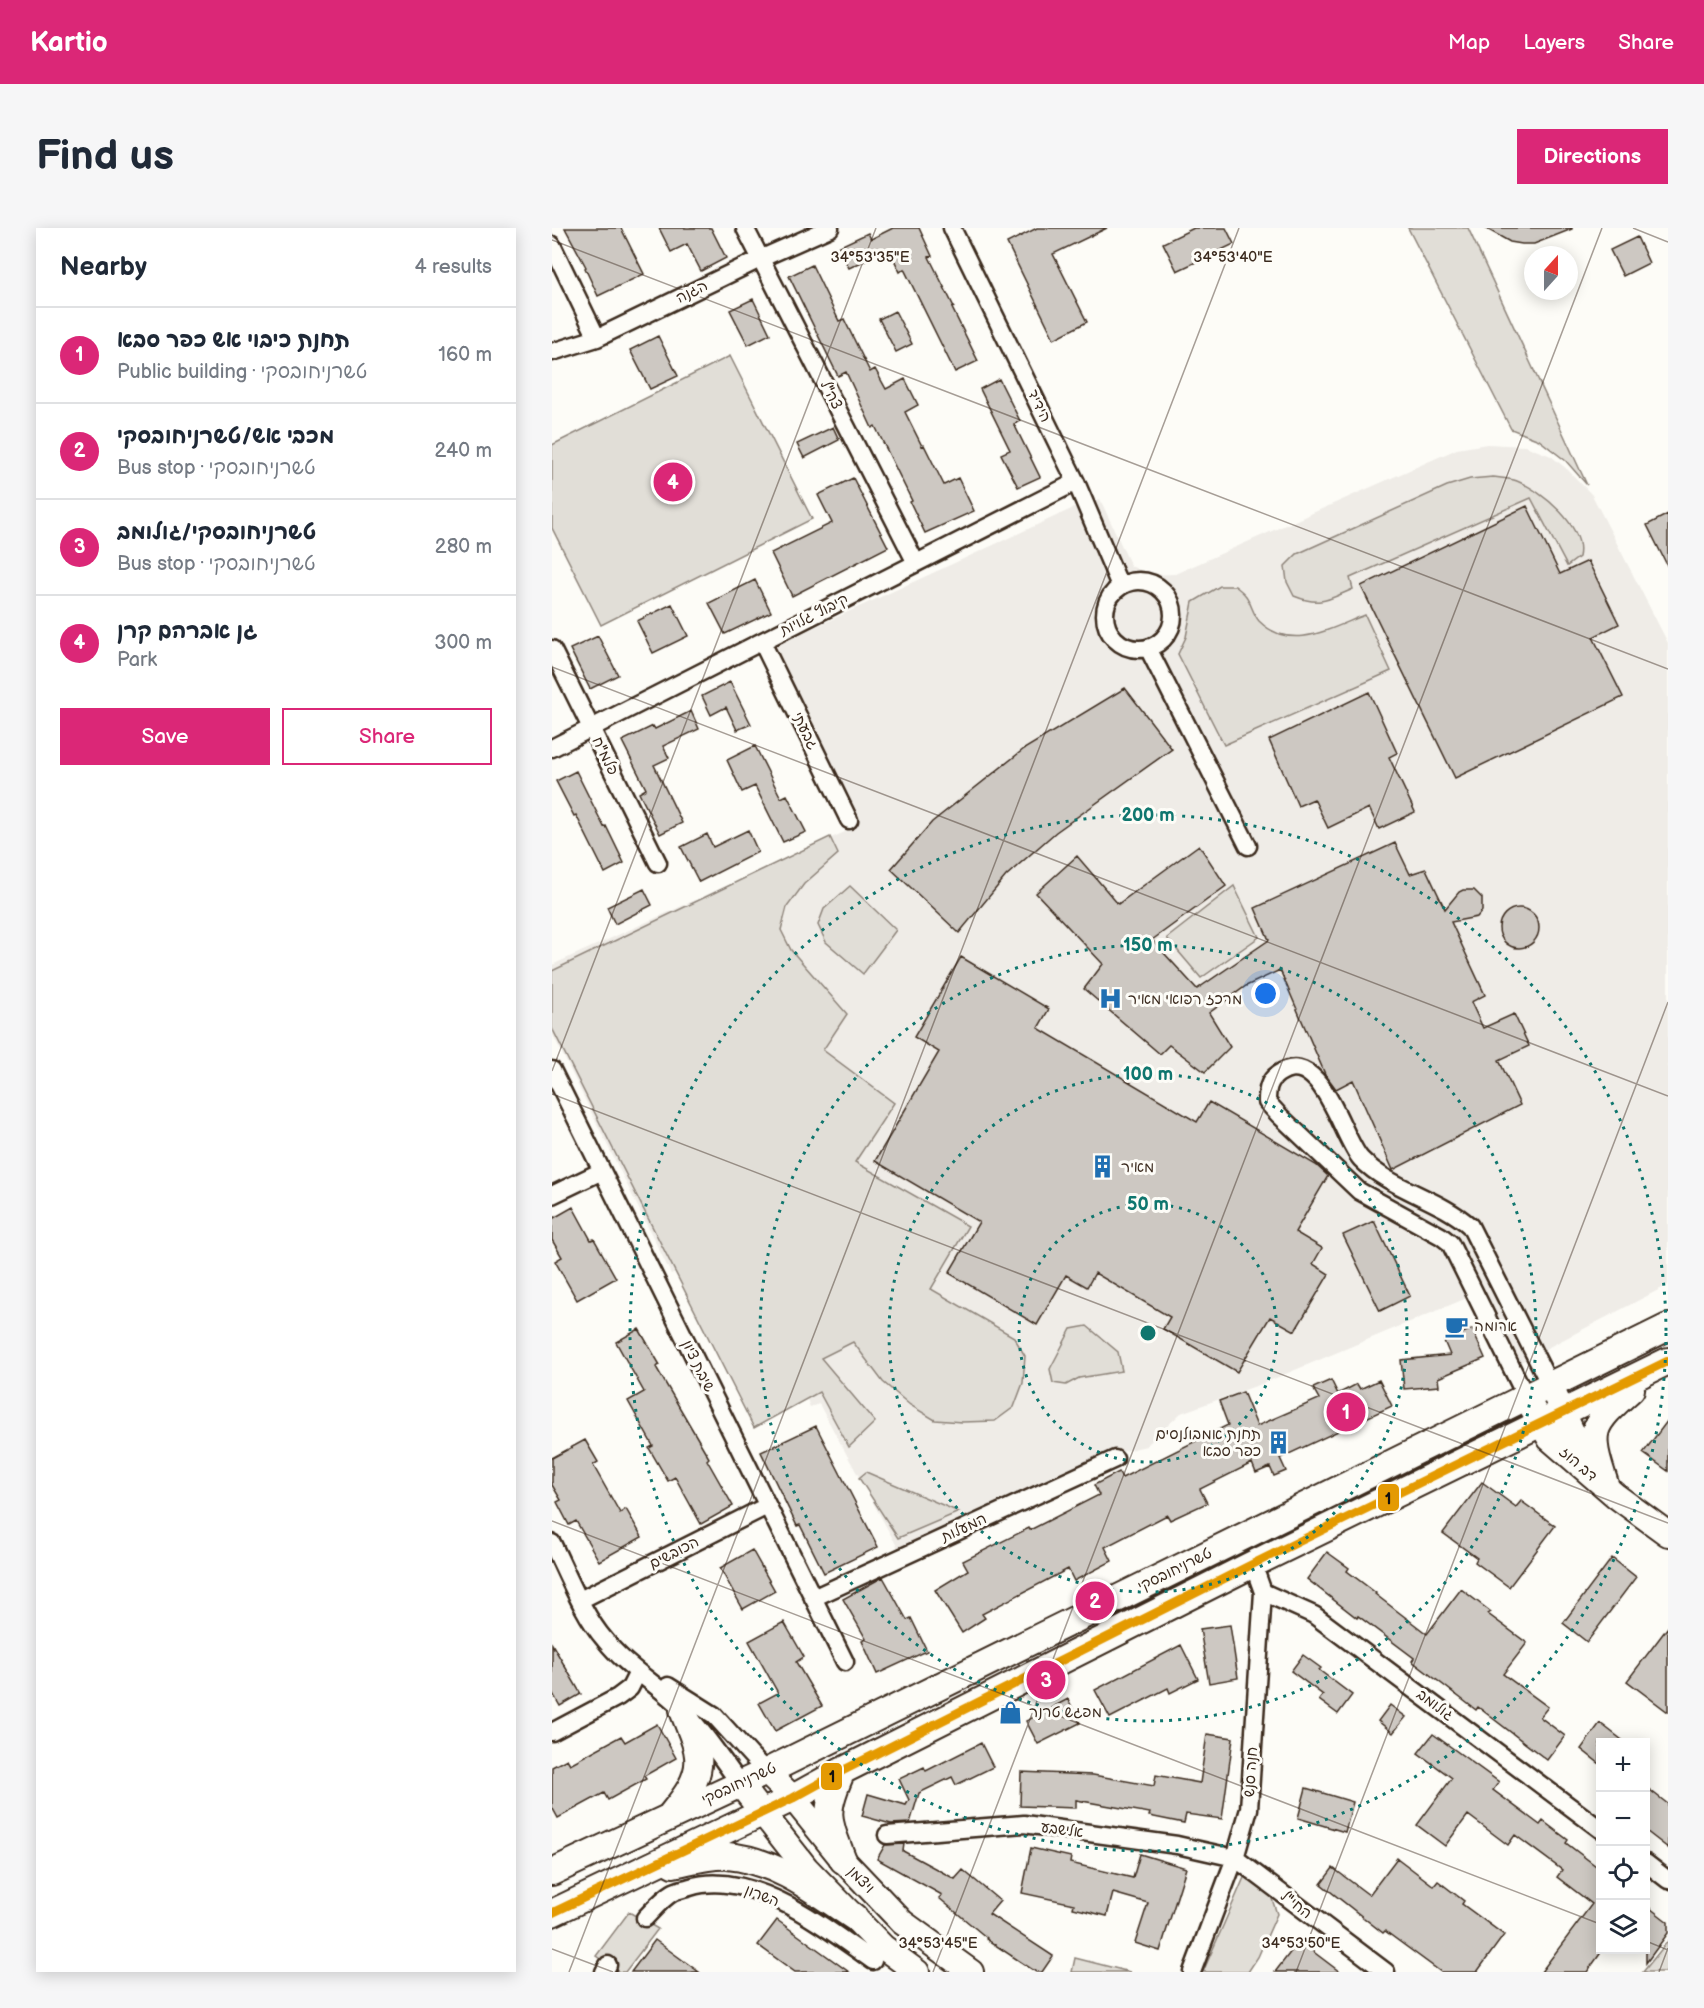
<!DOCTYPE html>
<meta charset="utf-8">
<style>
body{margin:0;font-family:"Balsamiq Sans","Playpen Sans Hebrew",sans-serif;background:#f6f6f7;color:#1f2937}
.controls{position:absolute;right:18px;bottom:18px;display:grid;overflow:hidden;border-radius:0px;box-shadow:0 3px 15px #0003}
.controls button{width:54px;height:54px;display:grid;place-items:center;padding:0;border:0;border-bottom:2px solid #e0e1e3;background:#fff;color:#1f2937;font:30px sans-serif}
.compass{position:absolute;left:972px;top:18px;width:54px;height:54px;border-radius:50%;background:#fff;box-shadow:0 3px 15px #0003;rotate:21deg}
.you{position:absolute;left:714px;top:766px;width:21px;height:21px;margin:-15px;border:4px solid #fff;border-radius:50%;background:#1a73e8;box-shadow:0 0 0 9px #1a73e833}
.badge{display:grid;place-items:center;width:39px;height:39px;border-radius:50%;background:#db2777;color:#fff;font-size:20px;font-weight:700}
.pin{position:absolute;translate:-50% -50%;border:3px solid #fff;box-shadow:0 2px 6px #0006}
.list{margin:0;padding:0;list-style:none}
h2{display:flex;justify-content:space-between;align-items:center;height:78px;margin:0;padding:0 24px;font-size:26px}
h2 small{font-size:20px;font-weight:400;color:#747a83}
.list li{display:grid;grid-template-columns:39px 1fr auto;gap:18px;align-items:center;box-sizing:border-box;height:96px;padding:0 24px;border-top:2px solid #e0e1e3}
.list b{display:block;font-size:22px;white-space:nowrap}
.list p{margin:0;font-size:20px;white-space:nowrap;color:#747a83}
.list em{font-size:20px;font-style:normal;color:#747a83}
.actions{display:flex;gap:12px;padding:18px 24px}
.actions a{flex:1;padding:14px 0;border:2px solid #db2777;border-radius:0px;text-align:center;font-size:21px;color:#db2777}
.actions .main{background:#db2777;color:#fff}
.icon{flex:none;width:33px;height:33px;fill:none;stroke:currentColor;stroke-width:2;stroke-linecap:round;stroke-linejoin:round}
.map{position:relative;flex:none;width:1116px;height:1744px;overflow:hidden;border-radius:0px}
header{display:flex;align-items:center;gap:36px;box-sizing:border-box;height:84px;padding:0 30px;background:#db2777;color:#fff}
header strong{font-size:28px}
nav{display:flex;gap:33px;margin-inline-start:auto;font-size:21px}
.intro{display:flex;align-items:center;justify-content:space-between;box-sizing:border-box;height:144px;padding:0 36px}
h1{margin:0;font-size:42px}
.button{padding:15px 27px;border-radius:0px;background:#db2777;color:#fff;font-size:21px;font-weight:700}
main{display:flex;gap:36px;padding:0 36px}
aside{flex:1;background:#fff;border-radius:0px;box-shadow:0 3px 15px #0003}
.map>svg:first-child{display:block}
.built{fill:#efece7}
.green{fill:#e1ded7;stroke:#8e847a;stroke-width:1.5}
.building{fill:#cdc8c2;stroke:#3b2a1e;stroke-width:1.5}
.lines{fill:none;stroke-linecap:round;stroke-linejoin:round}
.street-casing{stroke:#3b2a1e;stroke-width:21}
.secondary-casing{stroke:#3b2a1e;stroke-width:28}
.primary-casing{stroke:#3b2a1e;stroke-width:30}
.street{stroke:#fdfcf7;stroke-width:16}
.secondary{stroke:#fdfcf7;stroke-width:24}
.primary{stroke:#fdfcf7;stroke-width:26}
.bus-1-casing{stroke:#fdfcf7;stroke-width:14}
.bus-1{stroke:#e49a03;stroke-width:9}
.ticks{fill:none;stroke:#3b2a1e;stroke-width:1.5;stroke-opacity:0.45}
.ring{fill:none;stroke:#0f766e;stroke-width:3;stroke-dasharray:3 6}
.labels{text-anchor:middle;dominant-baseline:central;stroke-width:6;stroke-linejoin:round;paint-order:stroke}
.street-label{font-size:15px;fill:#3b2a1e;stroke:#fdfcf7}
.poi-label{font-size:15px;fill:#3b2a1e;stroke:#fdfcf7;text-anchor:start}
.ticks-label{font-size:15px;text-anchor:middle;fill:#3b2a1e;stroke:#fdfcf7;stroke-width:6;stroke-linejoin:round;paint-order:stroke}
.centre{fill:#0f766e;stroke:#fdfcf7;stroke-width:3}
.ring-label{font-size:18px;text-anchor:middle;font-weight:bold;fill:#0f766e;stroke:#fdfcf7;stroke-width:6;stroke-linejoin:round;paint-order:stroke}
.line-badge{stroke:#fdfcf7;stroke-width:2}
.pale-badge-label{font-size:16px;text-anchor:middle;font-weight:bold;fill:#111}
</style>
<header>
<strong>Kartio</strong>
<nav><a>Map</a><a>Layers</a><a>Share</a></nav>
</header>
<div class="intro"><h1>Find us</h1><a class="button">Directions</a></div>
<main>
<aside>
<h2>Nearby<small>4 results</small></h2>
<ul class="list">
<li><span class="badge">1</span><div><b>תחנת כיבוי אש כפר סבא</b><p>Public building · טשרניחובסקי</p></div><em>160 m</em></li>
<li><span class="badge">2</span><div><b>מכבי אש/טשרניחובסקי</b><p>Bus stop · טשרניחובסקי</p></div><em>240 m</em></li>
<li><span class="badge">3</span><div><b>טשרניחובסקי/גולומב</b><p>Bus stop · טשרניחובסקי</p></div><em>280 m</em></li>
<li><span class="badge">4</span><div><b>גן אברהם קרן</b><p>Park</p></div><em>300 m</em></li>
</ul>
<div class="actions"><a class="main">Save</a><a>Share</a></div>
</aside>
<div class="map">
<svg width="1116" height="1744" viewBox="0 0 1116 1744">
<rect width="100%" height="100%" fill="#fdfcf7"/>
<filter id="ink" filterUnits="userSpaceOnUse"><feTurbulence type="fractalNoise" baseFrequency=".0167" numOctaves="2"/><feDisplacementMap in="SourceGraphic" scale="12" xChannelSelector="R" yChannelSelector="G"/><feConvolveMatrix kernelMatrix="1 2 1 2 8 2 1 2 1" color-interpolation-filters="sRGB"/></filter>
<g filter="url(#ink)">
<path class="built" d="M935 216 973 218 999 228 1016 242 1040 267 1116 415V1057L953 1142 915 1070 712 1155 629 1185 594 1218 561 1226 347 1322 267 1176 258 1179 224 1095 185 1014 119 1046 0 805V737L306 598 222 418 526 278 548 271 579 338 598 347 623 346 905 221Z"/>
<path class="green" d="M856 0H916L1035 257 1014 233 987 212 959 201Z
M178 128 260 291 49 397 0 300V217Z
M941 249C949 250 958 250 965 253 990 263 1034 299 1027 329L1015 338 979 270 798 350 801 361C777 371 769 379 742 368L735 354 733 338 745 326 895 258 918 251Z
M668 358H683C687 361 691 364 694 368 699 375 701 386 707 393 739 425 779 400 813 387L839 443 672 517 626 426 634 409 641 374Z
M278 609 286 626 252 656 235 679 229 702 239 722 295 786 271 822 342 875 303 934 416 998 379 1061 462 1109 473 1128 471 1155 462 1179 443 1193 410 1194 383 1192 358 1177 331 1154 301 1114 269 1130 323 1194 297 1219 267 1164 202 1200 0 800V743Z
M298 658 344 702 311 746 274 714 266 697 272 681Z
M682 658 707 709 649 750 615 710Z
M535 1098 566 1124 570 1143 527 1150 514 1157 501 1155 498 1141 519 1101Z
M314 1244 407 1284 346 1310 307 1250Z
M694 1645 719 1668 725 1686 706 1729 696 1744H651Z
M77 1684 106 1701 73 1744H67L44 1728Z
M1116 1713V1744H1091Z
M523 1730 578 1744H520Z"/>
<path class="building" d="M13 0H69L92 46 46 68 33 40 34 39Z
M107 0H159L174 30 149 43 135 16 119 24Z
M341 0H367L380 28 377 29 402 79 400 80 426 133 403 144 352 41 348 44 337 21 297 40 286 19 316 5 319 11Z
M485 0H555L501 26 535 94 502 111 455 15Z
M642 0H674L682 16 625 43 611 15Z
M933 0H1020V1L982 16H970L958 14Z
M1085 9 1097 35 1071 48 1058 22Z
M260 37 287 93 292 91 318 144 323 141 334 161 353 151 366 177 353 184 370 218 372 217 392 257 406 250 422 283 373 305 358 274 360 273 323 198 320 200 294 144 286 148 237 48Z
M201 71 218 106 196 117 178 82Z
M343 83 360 116 344 124 327 91Z
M106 108 126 148 98 161 78 122Z
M447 151 468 193 462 196 488 249 466 259 449 226 458 222 428 161Z
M281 199 287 212 252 230 245 216Z
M301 250 336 319 240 368 219 325 280 295 266 267Z
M975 278 1008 346 1036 333 1067 396 1041 409 1071 469 903 550 809 358Z
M1116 286V339L1095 297Z
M203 352 219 384 173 406 157 375Z
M120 376 136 408 101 425 85 393Z
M46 408 66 447 38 461 18 421Z
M178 454 199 496 185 502 174 479 159 487 150 468Z
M573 460 620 521 504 604 454 648 407 705 339 641 380 594 472 521Z
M817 464 845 525 837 529 863 584 827 601 817 580 776 600 762 571 746 578 717 512Z
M139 483 147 501 111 518 117 530 102 537 130 595 108 606 87 565 94 561 70 513 101 498 103 501Z
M203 518 229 570 235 567 254 604 231 614 203 558 190 564 175 532Z
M24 543 52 599 54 598 72 635 53 645 24 587 22 588 4 553Z
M196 602 206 624 147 654 129 619 155 606 161 619Z
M843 615 858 646 874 641 893 681 907 664 911 662H922L930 670V683L925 689 899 694 933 767 919 774 931 800 962 786 977 818 947 832 968 877 841 942 801 852 784 861 773 846 728 742 694 758 657 785 678 819 653 844 617 817 608 826 532 761 551 736 484 665 525 628 566 676 647 617 674 658 600 712 645 761 717 712 703 680Z
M92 661 100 677 63 696 55 679Z
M947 700a20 20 0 1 1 40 0a20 20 0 1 1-40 0Z
M409 729 497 781 486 800 645 894 657 874 764 937 776 948 743 1004 770 1020 761 1036 777 1046 743 1103 718 1089 685 1144 611 1101 618 1089 543 1045 535 1059 514 1047 485 1097 397 1045 427 994 323 933 387 824 362 809Z
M21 979 39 1012 42 1011 64 1050 25 1072 3 1033 10 1029 0 1012V991Z
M822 993 858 1068 828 1083 791 1007Z
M87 1101 108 1137 104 1139 157 1230 155 1232 181 1278 149 1296 123 1249 116 1253 97 1220 101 1218 76 1173 92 1164 64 1114Z
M920 1101 933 1130 886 1150 887 1158 852 1161 849 1132 898 1127 892 1113Z
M779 1152 786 1166 805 1156 808 1161 827 1152 840 1178 728 1230 734 1243 722 1248 718 1239 704 1245 700 1235 648 1261 655 1275 618 1292 615 1287 553 1319 560 1333 522 1353 516 1341 430 1386 433 1390 410 1405 383 1362 416 1342 411 1333 477 1300 478 1302 547 1267 542 1257 567 1244 570 1250 676 1197 667 1173 691 1164 705 1198 767 1171 761 1160Z
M1116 1192V1243L1091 1225Z
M264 1198 326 1319 272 1345 248 1297 245 1298 209 1224Z
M33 1212 46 1234 41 1237 68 1285 74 1281 90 1309 47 1333 24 1293 17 1297 5 1274 9 1272 0 1257V1230Z
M930 1254 964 1279 969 1273 1003 1298 957 1359 923 1334 925 1330 891 1305Z
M200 1322 223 1363 191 1381 168 1340Z
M775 1324 797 1340 795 1343 824 1365 823 1366 875 1406 909 1361 939 1384 936 1386 975 1415 951 1446 996 1479 988 1489 1013 1508 995 1532 926 1479 924 1482 860 1433 862 1430 806 1388 805 1390 755 1351Z
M1060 1330 1084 1349 1035 1414 1011 1395Z
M331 1349 355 1392 359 1390 375 1423 325 1446 310 1413 314 1411 291 1371Z
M232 1394 252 1429 244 1434 270 1478 223 1503 207 1475 226 1465 197 1413Z
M678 1397 686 1450 657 1455 648 1401Z
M1116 1399V1484L1075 1453Z
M0 1416 29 1466 8 1478 0 1464Z
M629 1417 646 1451 618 1465 616 1460 558 1490 543 1462Z
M751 1427 769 1440 767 1442 800 1467 786 1486 767 1472 771 1467 739 1443Z
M516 1471 528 1495 486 1516 474 1493Z
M838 1477 854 1489 841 1505 826 1493Z
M1048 1495 1074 1515H1048V1536L1029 1521Z
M105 1496 124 1530 92 1548 94 1551 56 1572 52 1565 6 1590 0 1579V1539L15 1531 18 1536 69 1508 73 1514Z
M655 1506 681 1510 670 1591 634 1586 632 1595 597 1588 598 1585 524 1572V1580L468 1578 469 1544 541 1547 602 1558 604 1547 648 1555Z
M881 1506 947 1554 941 1562 988 1597 991 1593 1016 1612 1014 1615 1048 1641V1726L1035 1744H989L1040 1676 1005 1649 1010 1642 963 1607 956 1617 916 1587 893 1618 865 1597 900 1550 866 1525Z
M429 1515 441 1539 404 1557 400 1549 367 1565 358 1595 339 1596 310 1588 316 1566 354 1577 357 1572 347 1551 372 1539 374 1543Z
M1094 1559 1116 1576V1620L1094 1603Z
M754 1560 801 1574 793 1604 746 1590Z
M352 1616 351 1623 403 1651 411 1642 448 1673 437 1686 501 1728 490 1744H484L434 1711 435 1710 387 1670 390 1667 325 1631 333 1617Z
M479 1620 519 1629 518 1635 581 1650 588 1626 634 1640 608 1723 583 1715 596 1675 561 1665 555 1688 521 1680 522 1676 470 1665Z
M845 1630 882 1658 886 1653 912 1673 910 1676 952 1707 925 1744H889L833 1703 831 1705 769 1656 781 1640 817 1667Z
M1094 1677 1116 1694V1705L1094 1735Z
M225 1692 297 1744H243L206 1717Z
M103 1712 147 1744H79Z
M747 1713 788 1744H723Z"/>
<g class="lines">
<defs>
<path id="street" d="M193 0 364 335
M400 0 524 254 568 358
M0 17 45 110
M0 124 45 110 210 30 278 0
M553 387a34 34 0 1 1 68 0a34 34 0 1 1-68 0Z
M210 414 297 592
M596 420 696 618
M0 421 106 635
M0 520 524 254
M0 842 293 1434
M0 967 50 943
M974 1169 898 1015 889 1008 807 963 727 887 715 874C715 862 716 853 726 846 769 816 790 911 809 931 838 961 886 970 918 998L998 1157
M0 1315C15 1345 31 1387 53 1412 75 1440 107 1457 132 1483 153 1505 170 1531 188 1556
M711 1364 762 1387 1048 1601
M261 1370 563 1231
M28 1372 215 1278
M116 1458 162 1487 214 1544
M0 1504 66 1469 78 1460 86 1444
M335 1607 472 1596 625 1617 683 1630 834 1744
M1094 1635 1116 1652
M93 1690C101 1682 110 1671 120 1665 125 1662 132 1661 138 1659 199 1640 274 1700 321 1733
M52 1744 56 1737
M640 1744 683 1630 697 1581 711 1364 701 1336"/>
<path id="secondary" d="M998 1157 1032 1229 1041 1241
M974 1169 998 1211 1064 1268 1116 1306
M214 1544 241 1570 291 1632 350 1694 419 1744
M188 1556 254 1640 331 1719 365 1744"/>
<path id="primary" d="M1053 1256C1035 1202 1038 1198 1079 1161
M290 1543C271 1585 275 1591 291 1632
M118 1588C131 1572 149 1551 146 1528 145 1513 136 1497 131 1482
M121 1636C137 1633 161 1626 176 1628 225 1633 263 1663 302 1689
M0 1644 214 1544 1116 1099
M0 1685 241 1570 290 1543 701 1336 1116 1133"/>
</defs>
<use href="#street" class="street-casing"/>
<use href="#secondary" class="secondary-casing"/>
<use href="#primary" class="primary-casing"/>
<use href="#street" class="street"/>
<use href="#secondary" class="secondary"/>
<use href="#primary" class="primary"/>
<defs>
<path id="bus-1" d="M0 1685 241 1570 290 1543 701 1336 1116 1133"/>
</defs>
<use href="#bus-1" class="bus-1-casing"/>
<use href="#bus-1" class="bus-1"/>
</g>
</g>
<path class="ticks" d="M1081 0 1116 14M0 12 1116 441M0 439 1116 868M0 843 324 0M0 866 1116 1295M0 1293 1048 1696M1094 1713 1116 1722M0 1721 61 1744M17 1744 687 0M381 1744 1050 0M744 1744 1116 774M1107 1744 1116 1720"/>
<g class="ring">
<circle cx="596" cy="1105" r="129"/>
<circle cx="596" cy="1105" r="259"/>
<circle cx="596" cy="1105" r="388"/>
<circle cx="596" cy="1105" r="518"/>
</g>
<defs>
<symbol id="hospital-bare" viewBox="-9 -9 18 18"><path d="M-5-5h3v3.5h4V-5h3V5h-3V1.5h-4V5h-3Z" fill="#1f6fb2" stroke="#fdfcf7" stroke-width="2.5" paint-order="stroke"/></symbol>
<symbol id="building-bare" viewBox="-9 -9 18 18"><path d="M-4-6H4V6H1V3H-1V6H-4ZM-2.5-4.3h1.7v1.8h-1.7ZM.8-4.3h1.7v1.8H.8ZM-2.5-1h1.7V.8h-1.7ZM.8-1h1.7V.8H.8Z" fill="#1f6fb2" stroke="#fdfcf7" stroke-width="2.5" paint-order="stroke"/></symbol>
<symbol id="cafe-bare" viewBox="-9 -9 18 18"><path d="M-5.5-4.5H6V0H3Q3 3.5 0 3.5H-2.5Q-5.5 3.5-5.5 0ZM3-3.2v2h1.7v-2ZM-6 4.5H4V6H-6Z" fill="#1f6fb2" stroke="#fdfcf7" stroke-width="2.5" paint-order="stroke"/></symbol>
<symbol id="shop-bare" viewBox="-9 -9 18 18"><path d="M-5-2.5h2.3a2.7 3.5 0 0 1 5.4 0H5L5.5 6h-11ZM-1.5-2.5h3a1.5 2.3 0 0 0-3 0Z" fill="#1f6fb2" stroke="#fdfcf7" stroke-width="2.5" paint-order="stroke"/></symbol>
</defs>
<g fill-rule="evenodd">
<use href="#hospital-bare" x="542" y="754" width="33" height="33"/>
<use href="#building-bare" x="534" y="922" width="33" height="33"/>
<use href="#cafe-bare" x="888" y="1082" width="33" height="33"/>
<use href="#building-bare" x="710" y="1198" width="33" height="33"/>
<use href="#shop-bare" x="442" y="1468" width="33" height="33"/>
</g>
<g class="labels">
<g class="street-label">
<text transform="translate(140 64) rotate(-26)">הגנה</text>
<text transform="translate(279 167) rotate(63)">צה"ל</text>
<text transform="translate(487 178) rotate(64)">הידיד</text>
<text transform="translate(262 387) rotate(-27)">קיבוץ גלויות</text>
<text transform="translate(253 503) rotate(64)">גבעתי</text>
<text transform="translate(53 528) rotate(64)">פלמ"ח</text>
<text transform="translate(146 1138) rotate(64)">שיבת ציון</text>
<text transform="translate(1026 1236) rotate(41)">דב הוז</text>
<text transform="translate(412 1300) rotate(-25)">המעלות</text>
<text transform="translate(122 1325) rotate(-27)">הכובשים</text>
<text transform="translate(623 1342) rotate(-26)">טשרניחובסקי</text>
<text transform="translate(883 1477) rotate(37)">גולומב</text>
<text transform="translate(699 1544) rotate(-86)">חנה סנש</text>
<text transform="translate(187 1556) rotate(-25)">טשרניחובסקי</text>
<text transform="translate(510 1602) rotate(8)">אלישבע</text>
<text transform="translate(309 1652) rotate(46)">ויצמן</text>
<text transform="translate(210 1668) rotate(21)">השרון</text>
<text transform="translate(744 1677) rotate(38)">החי"ל</text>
</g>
<g class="poi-label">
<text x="576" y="771">מרכז רפואי מאיר</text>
<text x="569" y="939">מאיר</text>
<text x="922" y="1098">ארומה</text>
<text x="709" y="1206" text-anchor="end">תחנת אמבולנסים<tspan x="709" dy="17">כפר סבא</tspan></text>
<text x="477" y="1484">מפגש טרנר</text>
</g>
</g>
<g class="ticks-label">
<text x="318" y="34">34°53'35"E</text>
<text x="681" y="34">34°53'40"E</text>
<text x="386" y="1720">34°53'45"E</text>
<text x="749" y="1720">34°53'50"E</text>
</g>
<circle cx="596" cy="1105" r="9" class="centre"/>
<g class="ring-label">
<text x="596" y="593">200 m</text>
<text x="596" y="723">150 m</text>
<text x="596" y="852">100 m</text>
<text x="596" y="982">50 m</text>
</g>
<g class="line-badge">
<rect x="825" y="1255" width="23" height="29" rx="6" fill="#e49a03"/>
<rect x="268" y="1534" width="23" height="29" rx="6" fill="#e49a03"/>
</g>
<g class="pale-badge-label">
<text x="836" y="1276">1</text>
<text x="280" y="1554">1</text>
</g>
</svg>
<div class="controls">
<button>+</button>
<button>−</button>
<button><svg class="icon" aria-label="locate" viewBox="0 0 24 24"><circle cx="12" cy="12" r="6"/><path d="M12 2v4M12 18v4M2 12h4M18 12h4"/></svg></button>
<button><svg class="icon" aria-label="layers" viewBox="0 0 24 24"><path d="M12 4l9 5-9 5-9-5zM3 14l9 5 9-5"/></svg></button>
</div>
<svg class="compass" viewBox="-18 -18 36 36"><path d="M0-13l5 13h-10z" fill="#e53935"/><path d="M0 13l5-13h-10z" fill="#747a83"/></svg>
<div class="you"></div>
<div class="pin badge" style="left:794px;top:1184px">1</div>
<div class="pin badge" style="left:543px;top:1373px">2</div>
<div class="pin badge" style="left:494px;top:1452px">3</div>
<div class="pin badge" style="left:121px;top:254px">4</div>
</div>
</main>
